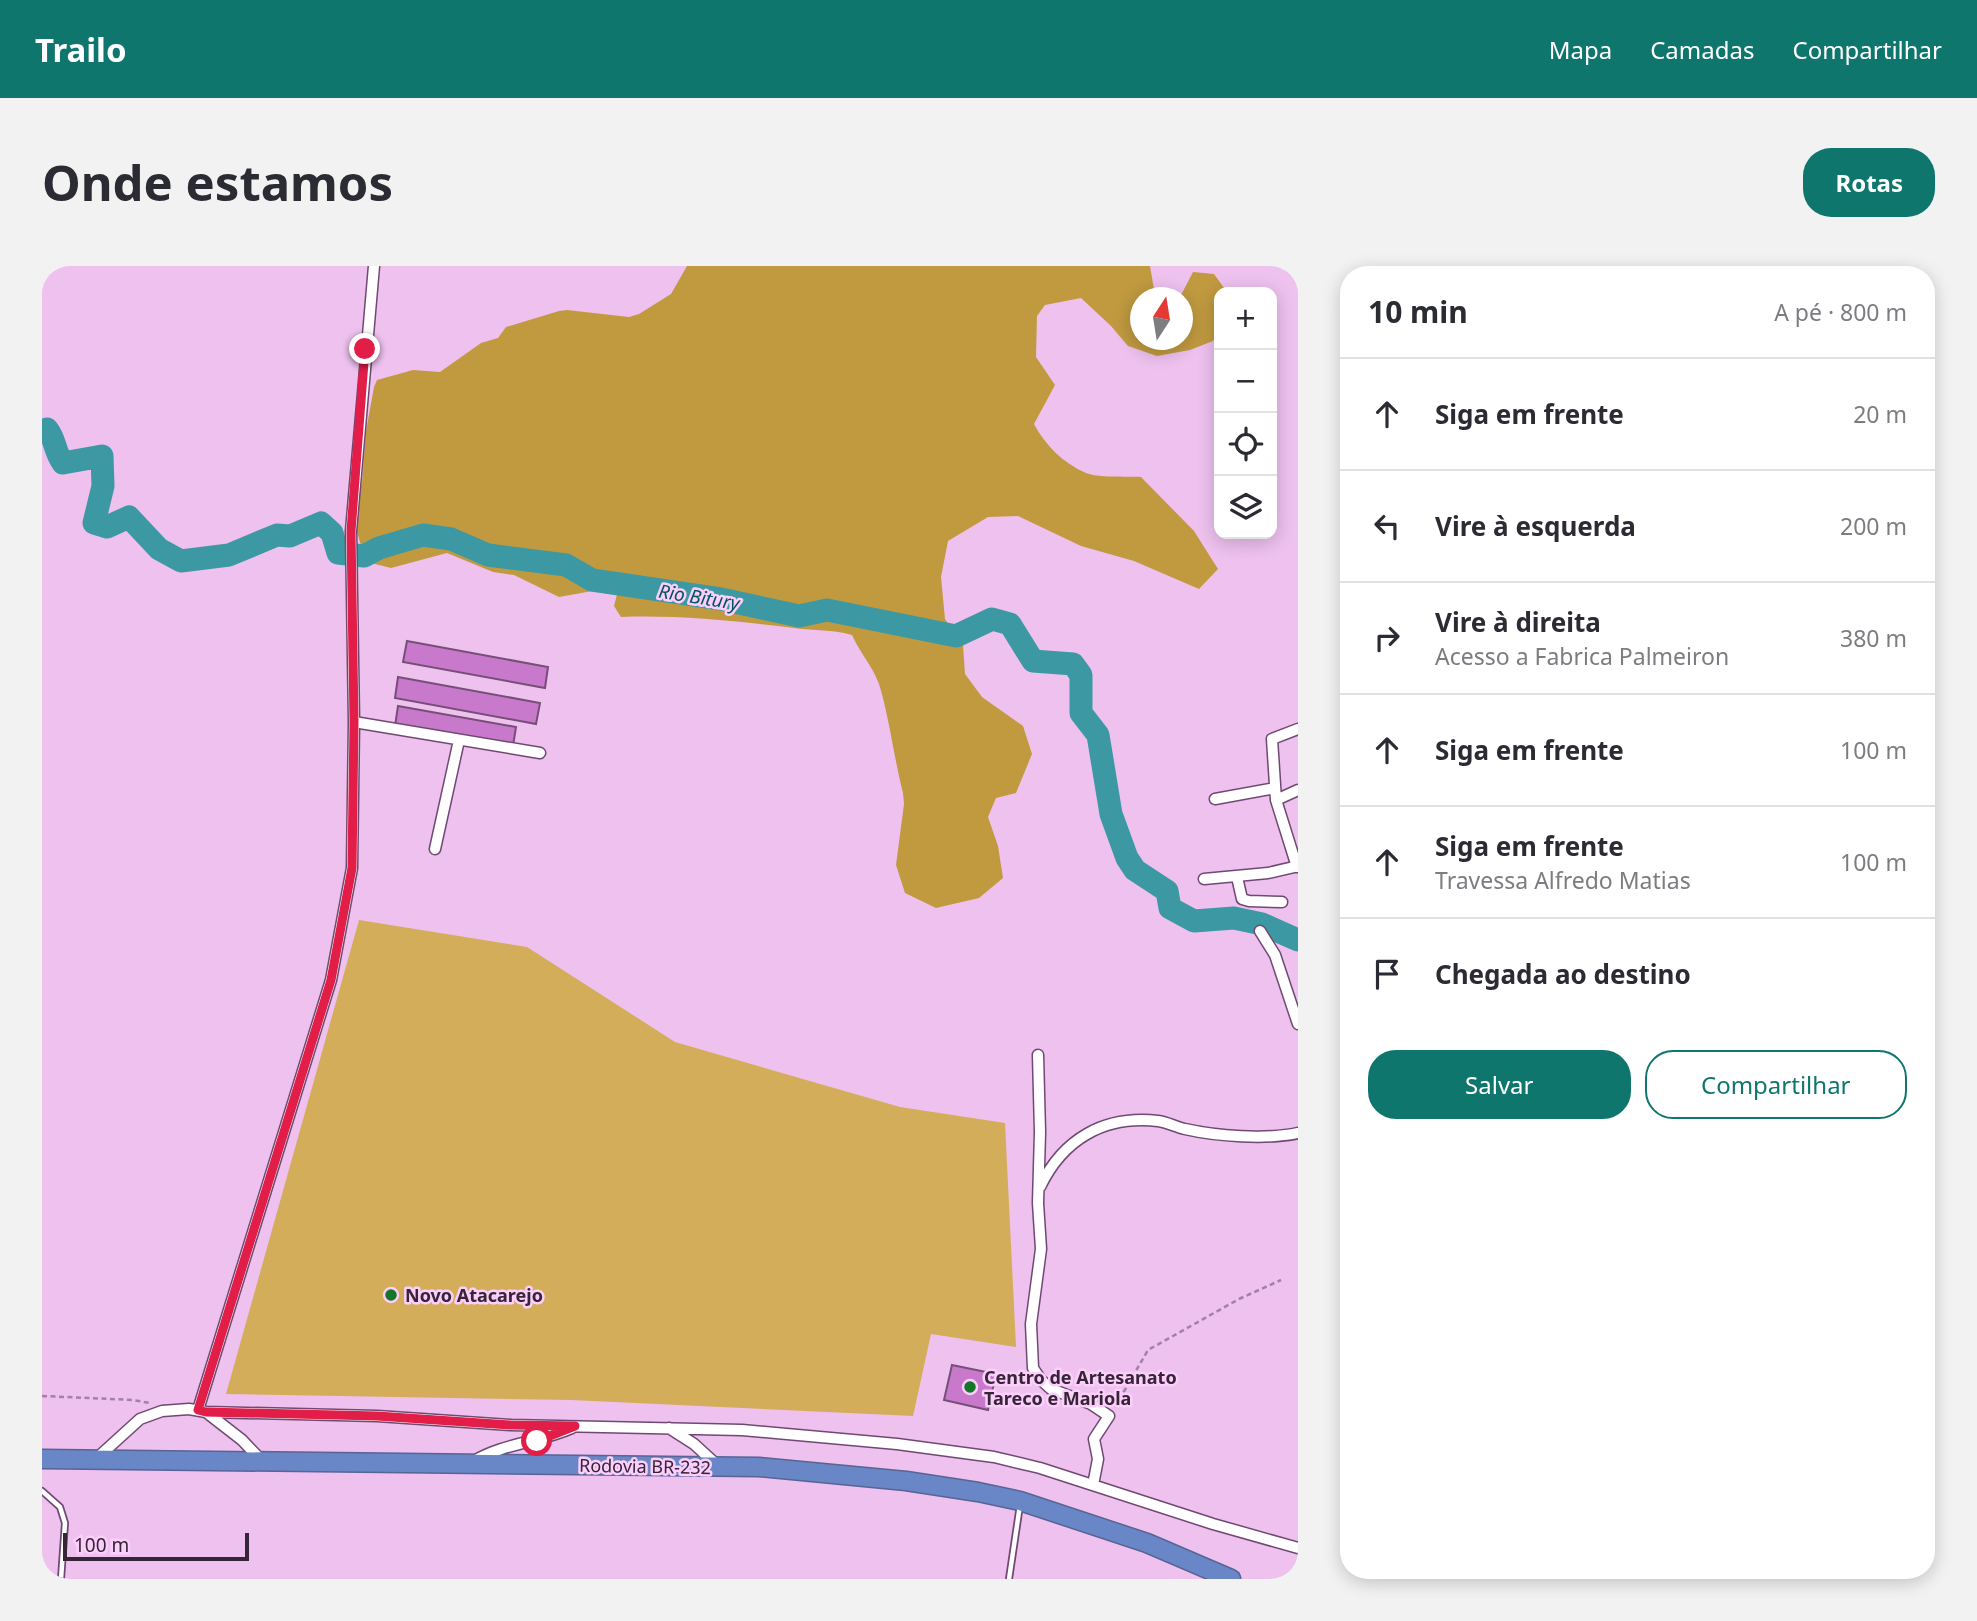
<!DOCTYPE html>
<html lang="pt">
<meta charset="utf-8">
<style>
body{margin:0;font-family:"Noto Sans",sans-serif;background:#f2f2f3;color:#2b2b33}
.controls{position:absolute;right:21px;top:21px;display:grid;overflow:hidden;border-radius:14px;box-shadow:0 4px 18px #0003}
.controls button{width:63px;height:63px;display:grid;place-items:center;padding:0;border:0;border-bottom:2px solid #e1e1e2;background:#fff;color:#2b2b33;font:35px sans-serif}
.compass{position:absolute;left:1088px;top:21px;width:63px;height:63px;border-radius:50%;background:#fff;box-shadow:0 4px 18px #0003;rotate:12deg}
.scale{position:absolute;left:21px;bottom:18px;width:186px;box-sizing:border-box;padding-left:7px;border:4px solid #362536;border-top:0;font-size:19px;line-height:24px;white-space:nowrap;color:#362536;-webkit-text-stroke:5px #fbcefc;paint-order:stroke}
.stop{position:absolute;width:21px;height:21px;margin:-16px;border:5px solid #e11d48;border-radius:50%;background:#fff}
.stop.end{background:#e11d48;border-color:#fff;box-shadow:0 2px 7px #0008}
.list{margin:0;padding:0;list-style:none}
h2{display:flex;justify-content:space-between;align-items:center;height:91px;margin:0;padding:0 28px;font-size:30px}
h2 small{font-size:23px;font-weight:400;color:#7c7c81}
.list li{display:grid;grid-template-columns:46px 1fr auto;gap:21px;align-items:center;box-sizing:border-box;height:112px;padding:0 28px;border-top:2px solid #e1e1e2}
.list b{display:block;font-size:26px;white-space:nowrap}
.list p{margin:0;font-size:23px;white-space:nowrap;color:#7c7c81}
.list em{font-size:23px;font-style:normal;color:#7c7c81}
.actions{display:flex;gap:14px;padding:21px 28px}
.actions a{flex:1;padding:16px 0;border:2px solid #0f766e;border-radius:28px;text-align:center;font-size:24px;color:#0f766e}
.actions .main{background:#0f766e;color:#fff}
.icon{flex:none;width:38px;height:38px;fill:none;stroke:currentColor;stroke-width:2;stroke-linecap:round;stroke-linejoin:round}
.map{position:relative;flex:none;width:1256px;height:1313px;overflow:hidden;border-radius:28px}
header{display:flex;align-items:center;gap:42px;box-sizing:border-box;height:98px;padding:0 35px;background:#0f766e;color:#fff}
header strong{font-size:33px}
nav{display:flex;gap:38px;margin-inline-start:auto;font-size:24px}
.intro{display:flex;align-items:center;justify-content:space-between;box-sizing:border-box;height:168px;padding:0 42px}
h1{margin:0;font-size:49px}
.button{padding:18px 32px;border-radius:28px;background:#0f766e;color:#fff;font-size:24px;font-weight:700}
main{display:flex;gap:42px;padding:0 42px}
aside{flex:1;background:#fff;border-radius:28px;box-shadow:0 4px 18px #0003}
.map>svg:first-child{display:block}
.green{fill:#d3ad5a}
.forest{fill:#c19a40}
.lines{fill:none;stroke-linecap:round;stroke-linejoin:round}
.river{stroke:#3c99a3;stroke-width:23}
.building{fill:#c979cc;stroke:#764f78;stroke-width:2}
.lane-casing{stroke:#6f4971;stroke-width:8}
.street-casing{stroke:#6f4971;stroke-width:13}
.highway-casing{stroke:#576494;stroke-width:21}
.path{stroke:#a381a3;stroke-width:2.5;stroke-dasharray:5 3.5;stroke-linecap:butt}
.lane{stroke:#fff;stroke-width:4.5}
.street{stroke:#fff;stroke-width:10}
.highway{stroke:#6986c6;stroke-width:18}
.route{stroke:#e11d48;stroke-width:9}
.poi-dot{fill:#147626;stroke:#fbcefc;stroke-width:2.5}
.labels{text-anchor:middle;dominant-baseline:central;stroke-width:5;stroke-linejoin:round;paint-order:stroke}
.poi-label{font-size:18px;font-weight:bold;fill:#362536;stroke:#fbcefc;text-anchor:start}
.street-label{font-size:18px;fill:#362536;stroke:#fbcefc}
.water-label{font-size:19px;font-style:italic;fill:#00545c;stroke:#fbcefc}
</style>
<header>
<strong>Trailo</strong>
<nav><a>Mapa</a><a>Camadas</a><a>Compartilhar</a></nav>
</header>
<div class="intro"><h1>Onde estamos</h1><a class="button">Rotas</a></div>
<main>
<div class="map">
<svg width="1256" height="1313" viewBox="0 0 1256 1313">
<rect width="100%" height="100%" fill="#eec1ef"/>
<path class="green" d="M317 654 485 681 633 776 858 841 963 857 974 1081 889 1068 871 1150 529 1134 184 1128Z"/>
<path class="forest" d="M645 0H1108L1113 29 1116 31 1098 32V74H1140V32L1138 31 1151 6 1172 8 1185 26H1177V67L1171 75 1148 84 1115 90 1086 80 1069 60 1039 32 1003 39 995 50 994 91 1013 119 992 158C1003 179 1021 197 1044 207 1056 212 1084 210 1099 211L1152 265 1176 303 1157 323 1092 295 1039 280 976 250 946 251 906 275 899 311 903 353 921 379 923 408 940 431 981 460 990 488 974 527 954 532 946 551 956 580 961 612 937 632 894 642 863 627 854 599 862 538 861 527C852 492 847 450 837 418 830 399 818 387 810 369 788 363 774 365 752 362 694 355 637 349 579 351L572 340 578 317 569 305 556 324 517 331 472 309 451 306 405 287 349 302 329 297 323 293 315 266 313 242 320 217 324 165 332 121 335 114 371 104 398 106 439 77 456 72 464 61 517 45 525 44 587 51 597 48 629 28Z"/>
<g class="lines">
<path class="river" d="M0 165 5 163C14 174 12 185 21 197L60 190 61 220 52 257 65 261 87 251 117 283 139 295 187 289 235 269 248 270 279 257 290 267 296 287 322 290 337 282 381 269 409 273 446 289 524 299 550 314 679 333 757 350 785 344 914 370 950 353 968 358 991 395 1031 398 1039 409V447L1056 469 1069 548 1085 592 1093 604 1125 625 1128 642 1152 655 1192 652 1220 658 1256 674"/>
</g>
<path class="building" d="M365 375 506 401 503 422 361 396Z
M356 411 498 437 494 458 353 432Z
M356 440 474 461 471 480 353 460Z
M910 1099 954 1108 946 1144 902 1134Z"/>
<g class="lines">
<defs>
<path id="lane" d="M0 1225 18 1241 23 1257 19 1313
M967 1313 978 1239"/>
<path id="street" d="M312 456 498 487
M1173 533 1233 522
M1234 534 1256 524
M393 583 417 474
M1255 601 1234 534 1230 473 1256 463
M1195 611 1200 633 1207 635 1240 636
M1162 613 1226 607 1256 600
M1218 665 1233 689 1256 758
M996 789 998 866 996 937 999 983 989 1058 991 1102 999 1114 1009 1123 1049 1138 1067 1150 1052 1173 1056 1193 1051 1219
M998 921C1021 873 1062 849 1116 855 1125 856 1134 861 1143 863 1174 870 1224 874 1256 867
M156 1144 289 714 310 602 312 456 309 265 332 0
M164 1146 335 1150 469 1159 700 1164 855 1178 952 1191 998 1202 1171 1258 1256 1282
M627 1162 652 1178 676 1200
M54 1193 98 1153 120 1145 147 1143 164 1146 200 1174 220 1195
M432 1195C462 1177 496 1177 530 1162"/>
<path id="highway" d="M0 1193 717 1201 864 1215 936 1226 978 1235 1105 1277 1189 1313"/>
</defs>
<use href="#lane" class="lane-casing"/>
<use href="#street" class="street-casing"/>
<use href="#highway" class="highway-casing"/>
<path class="path" d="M0 1130 91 1134 108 1137
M1073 1141 1106 1084 1197 1033 1239 1014"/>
<use href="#lane" class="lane"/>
<use href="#street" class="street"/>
<use href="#highway" class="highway"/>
</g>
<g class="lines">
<path class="route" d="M323 83 309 265 312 456 310 602 289 714 156 1144 164 1146 335 1150 469 1159 533 1160 495 1175"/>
</g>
<g class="poi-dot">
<circle cx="349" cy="1029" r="7"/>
<circle cx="928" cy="1121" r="7"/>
</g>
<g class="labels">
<g class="poi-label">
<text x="363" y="1029">Novo Atacarejo</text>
<text x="942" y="1111">Centro de Artesanato<tspan x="942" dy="21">Tareco e Mariola</tspan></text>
</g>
<g class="street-label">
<text transform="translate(603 1200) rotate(1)">Rodovia BR-232</text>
</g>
<g class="water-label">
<text transform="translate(657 331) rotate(9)">Rio Bitury</text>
</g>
</g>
</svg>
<div class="controls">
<button>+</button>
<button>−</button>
<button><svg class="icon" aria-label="locate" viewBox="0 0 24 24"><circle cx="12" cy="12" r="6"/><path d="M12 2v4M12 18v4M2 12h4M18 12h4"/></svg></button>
<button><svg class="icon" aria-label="layers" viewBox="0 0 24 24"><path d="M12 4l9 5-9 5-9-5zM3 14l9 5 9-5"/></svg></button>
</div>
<svg class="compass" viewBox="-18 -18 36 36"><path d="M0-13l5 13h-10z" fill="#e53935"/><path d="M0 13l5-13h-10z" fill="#7c7c81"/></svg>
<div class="scale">100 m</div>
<div class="stop" style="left:495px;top:1175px"></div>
<div class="stop end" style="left:323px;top:83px"></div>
</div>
<aside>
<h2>10 min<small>A pé · 800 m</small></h2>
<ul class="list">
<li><svg class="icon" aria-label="ahead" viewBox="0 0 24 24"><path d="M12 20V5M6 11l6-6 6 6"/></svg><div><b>Siga em frente</b></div><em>20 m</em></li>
<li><svg class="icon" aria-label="left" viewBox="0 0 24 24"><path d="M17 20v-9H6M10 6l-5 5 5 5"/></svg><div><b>Vire à esquerda</b></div><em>200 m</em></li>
<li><svg class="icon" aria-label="right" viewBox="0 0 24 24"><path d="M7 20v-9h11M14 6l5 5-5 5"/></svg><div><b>Vire à direita</b><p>Acesso a Fabrica Palmeiron</p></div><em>380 m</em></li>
<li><svg class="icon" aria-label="ahead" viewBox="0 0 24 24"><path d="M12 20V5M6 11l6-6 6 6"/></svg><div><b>Siga em frente</b></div><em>100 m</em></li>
<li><svg class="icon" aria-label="ahead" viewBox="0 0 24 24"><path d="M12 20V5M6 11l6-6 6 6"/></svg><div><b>Siga em frente</b><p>Travessa Alfredo Matias</p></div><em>100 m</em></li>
<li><svg class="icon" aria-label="arrive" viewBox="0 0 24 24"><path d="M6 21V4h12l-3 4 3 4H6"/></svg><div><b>Chegada ao destino</b></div></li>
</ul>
<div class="actions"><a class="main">Salvar</a><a>Compartilhar</a></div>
</aside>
</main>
